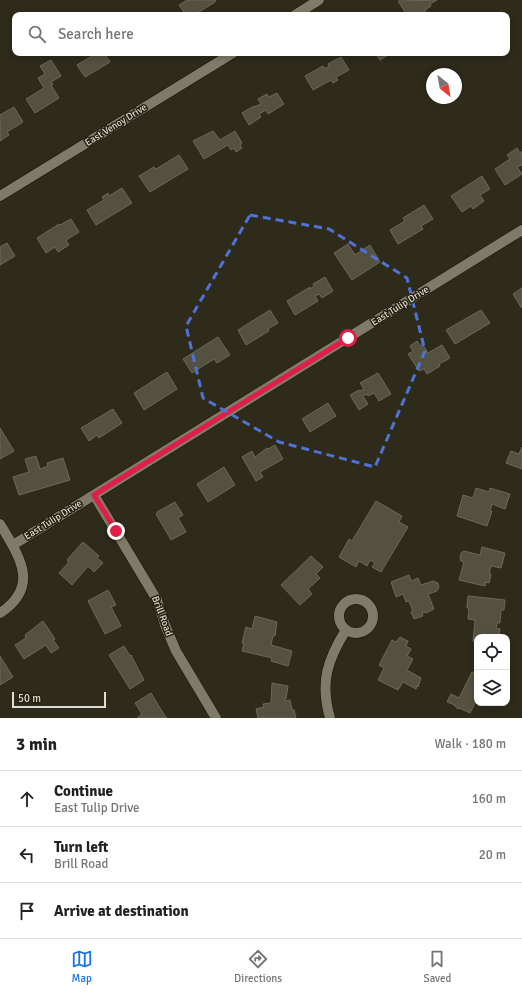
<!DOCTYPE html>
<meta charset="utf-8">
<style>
body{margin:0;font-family:Signika,sans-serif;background:#f6f6f6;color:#202124}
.controls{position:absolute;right:12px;bottom:12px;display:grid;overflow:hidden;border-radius:8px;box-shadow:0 2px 6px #0003}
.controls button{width:36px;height:36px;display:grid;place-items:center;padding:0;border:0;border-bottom:1px solid #e0e0e0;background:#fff;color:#202124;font:20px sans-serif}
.compass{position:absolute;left:426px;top:68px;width:36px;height:36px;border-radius:50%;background:#fff;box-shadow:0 2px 6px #0003;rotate:149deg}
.scale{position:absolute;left:12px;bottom:10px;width:94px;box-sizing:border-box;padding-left:4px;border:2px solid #dfdcd2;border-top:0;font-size:11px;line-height:14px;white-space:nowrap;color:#dfdcd2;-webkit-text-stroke:3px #252111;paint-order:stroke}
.stop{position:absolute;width:12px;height:12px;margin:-9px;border:3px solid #e11d48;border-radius:50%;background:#fff}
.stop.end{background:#e11d48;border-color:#fff;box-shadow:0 1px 4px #0008}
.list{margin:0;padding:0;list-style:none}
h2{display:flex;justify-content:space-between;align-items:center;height:52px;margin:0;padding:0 16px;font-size:17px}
h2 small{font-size:13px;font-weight:400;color:#757577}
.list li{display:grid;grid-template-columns:26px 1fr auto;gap:12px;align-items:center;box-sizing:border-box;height:56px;padding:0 16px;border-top:1px solid #e0e0e0}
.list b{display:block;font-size:15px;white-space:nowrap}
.list p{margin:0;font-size:13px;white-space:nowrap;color:#757577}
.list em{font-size:13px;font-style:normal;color:#757577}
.icon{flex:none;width:22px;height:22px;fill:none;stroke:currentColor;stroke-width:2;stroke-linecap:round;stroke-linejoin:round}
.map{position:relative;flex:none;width:522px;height:718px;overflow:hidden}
.search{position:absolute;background:#fff;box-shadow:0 2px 6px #0003;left:12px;right:12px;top:12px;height:44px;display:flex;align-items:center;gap:10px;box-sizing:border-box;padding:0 14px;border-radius:8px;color:#757577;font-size:15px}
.sheet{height:220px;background:#fff}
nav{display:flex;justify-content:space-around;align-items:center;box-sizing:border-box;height:56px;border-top:1px solid #e0e0e0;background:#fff;font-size:11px;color:#757577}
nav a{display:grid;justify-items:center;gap:2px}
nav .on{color:#1a73e8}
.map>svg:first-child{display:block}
.building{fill:#555140;stroke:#6d6957}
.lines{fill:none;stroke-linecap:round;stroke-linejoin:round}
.minor-casing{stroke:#171305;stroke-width:11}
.minor{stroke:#7f7b68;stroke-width:10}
.route{stroke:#e11d48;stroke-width:5}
.marked{fill:none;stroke:#4e72d6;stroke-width:3;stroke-dasharray:8 5;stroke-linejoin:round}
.labels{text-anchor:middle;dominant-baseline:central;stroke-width:3;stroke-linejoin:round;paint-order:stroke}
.street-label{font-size:10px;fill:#dfdcd2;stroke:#252111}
</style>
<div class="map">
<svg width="522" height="718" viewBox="0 0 522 718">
<rect width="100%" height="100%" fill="#2e2b1b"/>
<path class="building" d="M187 0H216L215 1V2L194 15H186L179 5Z
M437 0 430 4 431 6 425 10 428 15H407L398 1Z
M97 53H111L106 56 110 62 85 77 77 65Z
M374 53H391L380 60 376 54 375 55Z
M341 57 349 70 336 77 338 80 333 83 331 80 313 90 305 76 323 66 325 69 329 66 328 64Z
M51 60 61 76 51 82 53 84 51 85 59 98 35 113 26 99 44 88 38 78 45 74 40 66Z
M277 93 284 104 268 114 266 110 259 114 261 117 249 125 242 113 254 106V107L261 104 258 99 267 94 269 97Z
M14 107 23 122 7 132 9 135 0 141V115Z
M213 131 220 140 235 131 242 143 240 145 242 148 236 152 234 148 231 150 228 145 204 159 193 141Z
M517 148 520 153 522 151V165L517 167 522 174 505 185 495 169 510 159 507 155Z
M179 155 188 169 150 192 139 176 154 167 156 169Z
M482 176 490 189 480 195 484 201 473 209 471 206 462 212 451 196Z
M122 188 132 203 96 225 87 210 104 200 102 197 108 193 109 196Z
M424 205 433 219 421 226 423 229 398 244 390 230 405 221 403 218Z
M71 219 79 232 66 240 69 245 58 252 55 247 46 253 37 238 59 224 60 225Z
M7 243 15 256 0 265V247Z
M348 244 355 255 370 245 380 262 352 280 334 253Z
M325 277 333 291 322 298 319 294 315 296 318 301 295 315 287 301 310 287V289L314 286 313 284Z
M522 288V307H521L513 294Z
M270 310 278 323 268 329 269 331 246 345 238 330Z
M481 310 490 323 455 344 446 330Z
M218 337 230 355 217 363 214 359 192 373 183 359Z
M417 341 421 346 423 345 428 353 442 345 450 358 439 364 440 366 427 374 424 369 419 371 408 354 413 351 410 346Z
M167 372 177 389 144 410 134 393Z
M378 373 391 394 379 401 374 393 368 396 367 394 363 396 368 404 359 410 350 395 359 390 360 391 364 389 360 383Z
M328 403 336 416 310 432 302 419Z
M113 409 122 423 99 438 97 435 89 441 81 428Z
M0 428 14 451 0 459Z
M275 445 283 459 260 472 263 477 256 481 242 457 252 451 255 457 267 448 268 449Z
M522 447V469L506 463 511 451 519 454Z
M36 456 40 469 48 466 47 463 63 458 70 480 19 495 13 477 29 472 25 459Z
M224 467 235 485 208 502 197 484Z
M476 488 489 492 490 488 510 494 505 509 492 504 490 511H492L487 526 457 516 463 495 473 498Z
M376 501 402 516 399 522 408 527 381 572 372 567 375 563 370 560 367 566 359 561 356 567 339 557 349 539 352 541Z
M175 502 183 515 178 518 186 532 171 540 156 514 157 513V512Z
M83 542 99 556 97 558 103 563 94 572 88 566 72 585 59 573 69 562 67 560Z
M482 547 505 553 501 568 491 566 489 573 491 574 489 583 486 582 485 586 459 580 464 562 461 561 460 558 461 553 464 551 480 555Z
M311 556 323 567 316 574 320 578 308 589 312 594 300 605 281 585Z
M409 575 411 581 418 578 421 585 433 581 438 583 439 587 437 591 428 594 434 609 426 613V612L422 613 423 616 414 619 411 612 413 611 409 601 406 602 403 594 396 597 391 582Z
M108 590 116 605 111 607 121 626 105 634 88 601Z
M468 596 505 600 504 610H501L500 623H497L496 628 500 629 499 637H477V642L473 641 475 620 468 619 469 608H467Z
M255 616 277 622 275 636H273L271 645 292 651 288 666 271 661 272 658 242 651 244 643H242L246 627 252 629Z
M43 621 55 639 53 640 59 648 51 653 46 645 24 659 15 645 26 638 25 635Z
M400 637 408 641 406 646 411 649 407 656 413 659 407 670 421 678 418 687 417 686 416 689 403 682 398 690 378 680 384 668 379 665 392 640 396 642Z
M124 646 130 656 131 655 144 680 130 689 109 655Z
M0 656 13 677 0 685Z
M472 672 477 674V699L470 713 459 708 458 709 455 706V705L447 702 451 694 459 698Z
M272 683 288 686 286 699 284 698V701L290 700 292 710H294L296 718H258L256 709 264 707 263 704 271 703Z
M151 693 163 713 167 718H138V717L142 714 135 703Z"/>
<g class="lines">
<defs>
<path id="minor" d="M295 15 319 0
M0 196 233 53
M94 495 157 600 165 625 176 651 216 718
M0 524C19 556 41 586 0 613
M13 545 522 230
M339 616a17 17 0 1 1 34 0a17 17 0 1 1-34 0Z
M330 718C320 683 327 660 346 630"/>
</defs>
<use href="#minor" class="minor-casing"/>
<use href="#minor" class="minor"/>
</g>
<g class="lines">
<path class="route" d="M116 531 94 495 348 338"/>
</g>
<path class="marked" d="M250 215 329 229 407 278 425 351 375 467 279 442 203 398 186 326Z"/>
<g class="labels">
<g class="street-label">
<text transform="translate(116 125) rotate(-32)">East Venoy Drive</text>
<text transform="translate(400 306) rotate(-32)">East Tulip Drive</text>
<text transform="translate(53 520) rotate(-32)">East Tulip Drive</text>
<text transform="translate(162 616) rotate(69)">Brill Road</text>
</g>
</g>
</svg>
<div class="controls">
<button><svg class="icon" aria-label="locate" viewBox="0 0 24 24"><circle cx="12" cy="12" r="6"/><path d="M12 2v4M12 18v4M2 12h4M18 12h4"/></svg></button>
<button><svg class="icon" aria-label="layers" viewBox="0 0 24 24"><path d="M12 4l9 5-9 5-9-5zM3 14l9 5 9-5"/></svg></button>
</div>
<svg class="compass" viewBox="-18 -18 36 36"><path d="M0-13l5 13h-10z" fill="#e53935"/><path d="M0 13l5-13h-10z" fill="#757577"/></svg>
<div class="scale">50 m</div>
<div class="stop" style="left:348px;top:338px"></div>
<div class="stop end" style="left:116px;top:531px"></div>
<div class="search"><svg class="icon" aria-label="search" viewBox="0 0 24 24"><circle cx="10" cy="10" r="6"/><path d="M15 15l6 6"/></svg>Search here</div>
</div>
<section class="sheet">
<h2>3 min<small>Walk · 180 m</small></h2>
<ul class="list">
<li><svg class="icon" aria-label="ahead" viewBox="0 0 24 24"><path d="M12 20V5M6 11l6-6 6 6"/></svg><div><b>Continue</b><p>East Tulip Drive</p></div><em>160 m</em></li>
<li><svg class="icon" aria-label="left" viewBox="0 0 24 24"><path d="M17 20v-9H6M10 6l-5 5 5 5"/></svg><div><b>Turn left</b><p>Brill Road</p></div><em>20 m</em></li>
<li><svg class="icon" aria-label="arrive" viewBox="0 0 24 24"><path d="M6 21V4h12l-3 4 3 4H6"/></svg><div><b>Arrive at destination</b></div></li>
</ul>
</section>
<nav>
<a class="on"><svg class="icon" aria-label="map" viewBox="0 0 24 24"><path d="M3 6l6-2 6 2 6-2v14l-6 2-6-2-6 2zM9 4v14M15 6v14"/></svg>Map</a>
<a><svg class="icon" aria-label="directions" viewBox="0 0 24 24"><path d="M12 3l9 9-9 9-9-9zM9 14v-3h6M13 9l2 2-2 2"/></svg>Directions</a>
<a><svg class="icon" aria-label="saved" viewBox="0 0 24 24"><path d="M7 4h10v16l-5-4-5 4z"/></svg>Saved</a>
</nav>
